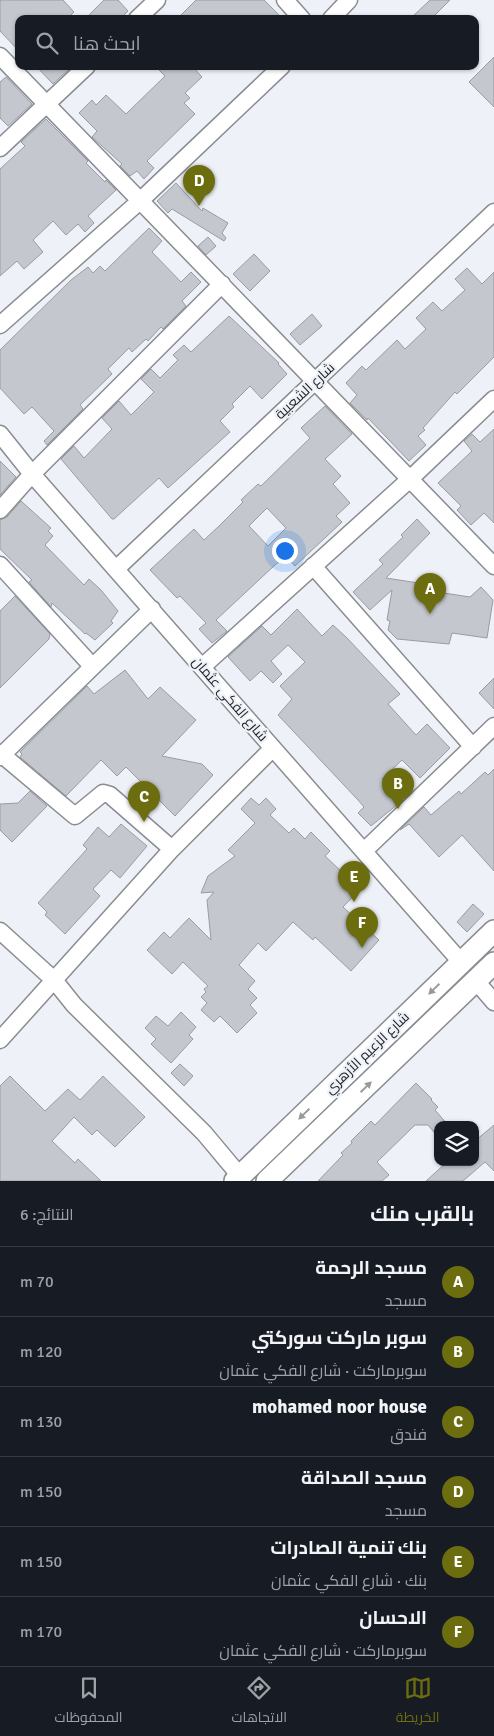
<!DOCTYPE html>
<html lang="ar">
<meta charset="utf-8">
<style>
body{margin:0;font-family:Signika,Cairo,sans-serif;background:#20242c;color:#f1f3f6;direction:rtl}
.controls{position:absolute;right:15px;bottom:15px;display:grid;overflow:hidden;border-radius:10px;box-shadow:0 1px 4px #0004}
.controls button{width:45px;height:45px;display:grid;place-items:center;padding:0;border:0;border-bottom:1px solid #363941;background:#171b24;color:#f1f3f6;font:25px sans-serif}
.you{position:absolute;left:284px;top:550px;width:18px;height:18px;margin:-12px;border:4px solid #fff;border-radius:50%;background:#1a73e8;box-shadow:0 0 0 8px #1a73e833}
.badge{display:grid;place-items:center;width:32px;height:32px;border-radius:50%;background:#6c6d0f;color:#fff;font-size:16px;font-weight:700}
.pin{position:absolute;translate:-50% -41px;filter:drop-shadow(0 1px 2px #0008)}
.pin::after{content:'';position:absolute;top:26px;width:18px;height:15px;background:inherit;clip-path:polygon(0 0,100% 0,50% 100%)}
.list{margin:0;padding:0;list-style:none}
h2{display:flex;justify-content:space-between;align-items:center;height:65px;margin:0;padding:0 20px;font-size:21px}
h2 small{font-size:16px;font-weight:400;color:#9ea1a6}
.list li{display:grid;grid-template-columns:32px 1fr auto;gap:15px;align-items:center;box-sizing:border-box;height:70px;padding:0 20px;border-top:1px solid #363941}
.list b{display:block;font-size:19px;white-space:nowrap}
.list p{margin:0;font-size:16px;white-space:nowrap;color:#9ea1a6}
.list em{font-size:16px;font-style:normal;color:#9ea1a6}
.icon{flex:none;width:28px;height:28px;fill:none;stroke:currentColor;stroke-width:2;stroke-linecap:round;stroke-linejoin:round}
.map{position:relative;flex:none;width:494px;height:1181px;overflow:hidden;direction:ltr}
.search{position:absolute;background:#171b24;box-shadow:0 1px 4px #0004;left:15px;right:15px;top:15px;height:55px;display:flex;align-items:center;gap:12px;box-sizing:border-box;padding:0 18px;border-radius:10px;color:#9ea1a6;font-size:19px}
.sheet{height:485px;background:#171b24}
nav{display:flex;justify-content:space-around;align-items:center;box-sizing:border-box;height:70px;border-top:1px solid #363941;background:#171b24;font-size:14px;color:#9ea1a6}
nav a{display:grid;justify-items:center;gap:2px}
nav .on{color:#6c6d0f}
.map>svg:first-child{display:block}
.building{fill:#c4c8ce;stroke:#999da2;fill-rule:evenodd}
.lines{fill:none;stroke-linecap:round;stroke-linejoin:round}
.minor-casing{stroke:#898d92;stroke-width:19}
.major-casing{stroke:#898d92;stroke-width:24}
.minor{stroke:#fff;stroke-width:16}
.major{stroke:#fff;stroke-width:21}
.oneway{fill:#999a9b}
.labels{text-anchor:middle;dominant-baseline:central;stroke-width:4.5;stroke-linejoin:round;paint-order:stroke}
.street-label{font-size:14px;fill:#1c1e20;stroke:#eef2f8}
</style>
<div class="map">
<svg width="494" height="1181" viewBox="0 0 494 1181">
<rect width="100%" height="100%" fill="#eef2f8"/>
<path class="building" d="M0 0H63L74 12 67 19H19V51L0 31Z
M104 0H118L128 11 120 19H85Z
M196 0H264L283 19H177Z
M430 0H450L431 19H410Z
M494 57V107L469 82Z
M36 66H72L53 84Z
M155 66H192L202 77 185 93 190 98 184 103 195 114 147 161 154 168 144 179 137 171 130 176 120 166 122 164 92 137 97 131 79 113 92 100 96 105 106 95 126 114 165 76Z
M6 77 32 104 8 126 0 118V82Z
M46 119 88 161 86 163 105 182 106 180 116 190 88 216 94 223 85 232 78 224 66 235 53 221 33 240 43 252 24 269 17 261 0 276V169L25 146 21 142Z
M176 183 202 211 203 208 228 223 222 233 226 238 224 241 172 209 168 213 157 201Z
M149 228 162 241 152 252 181 282 191 272 201 282 182 301 186 306 163 329 161 327 148 341 146 339 132 352 129 348 108 369 112 374 80 405 83 409 47 445 44 441 54 431 32 407 24 414 0 388V350L71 280 88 267 93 273 100 266 105 271Z
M208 237 216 246 206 255 198 246Z
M254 254 270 271 250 291 233 274Z
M467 268 482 284 494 272V357L457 394 455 392 423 428 425 430 418 436 426 445 409 461 368 418 367 420 350 403 357 395 346 383 362 366 366 370 397 340 405 349 426 329 416 318 433 302 442 311 465 290 455 279Z
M312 314 322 326 300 345 290 334Z
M229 316 279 363 278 364 287 374 262 399 250 386 232 404 234 407 220 421 230 432 168 488 159 478 114 519H112L61 459 74 446 84 458 112 429 102 418 119 401 131 415 154 392 141 379 151 369 160 378 178 360 173 355 184 345 191 352Z
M325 406 352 434 325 459 341 476 333 484 350 503 336 516 342 522 295 566 286 556 275 565 216 620 227 631 212 643 199 629 206 623 180 596 177 598 150 570 194 529 204 540 219 526 243 502 241 500 258 484 261 486 310 438 301 428ZM267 508 286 528 268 546 249 526Z
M494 429V523L484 513 471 525 457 510 461 506 438 483 472 451 464 441 472 434 480 442Z
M0 461 16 477 0 495Z
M21 501 51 528 48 531 53 536 45 545 84 585 89 579 101 590 118 611 111 621 113 623 95 640 86 633 85 634 52 603 51 607 29 582 32 580 0 549V520L7 517Z
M417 519 430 533 386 578 425 584 424 590 470 597 481 587 493 600 487 638 452 633 449 644 397 639 388 630 390 621 387 620 392 590 370 610 353 592 383 564 379 560 403 537 401 535Z
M15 596 50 634 49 639 0 688V611Z
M297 609 322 636 333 625 347 638 400 694 388 704 416 735 427 724 450 748 420 778 402 760 382 779 403 800 371 826 358 813 364 807 358 800 278 715 292 699 280 686 305 662 288 645 271 661 282 674 273 683 261 671 250 681 228 657 262 626 271 635Z
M125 670 148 699 160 687 196 720 162 756 202 764 213 775 175 816 126 767 117 776 101 760 66 796 20 757 22 754 20 752 87 686 94 694Z
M494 678V709L479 693Z
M494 769V871L462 835 439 857 409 824 400 830 424 807 431 815 459 791 461 794 485 772 488 775Z
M30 791 47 806 12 842 0 830V804L18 803Z
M251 798 259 805 266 798 276 809 270 815 289 833 294 828 305 839 311 832 330 851 325 856 360 889 343 907 379 940 351 971 315 937 313 940 293 922 266 951 258 943 239 965 255 981 248 989 257 998 250 1005 257 1013 237 1033 220 1016 214 1022 201 1010 207 1003 201 997 206 992 204 989 208 986 183 962 172 974 147 950 164 932 170 938 189 918 211 940 207 900 214 892 201 893 208 876 235 856 228 850 255 823 241 809Z
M121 824 147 846 120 878 111 870 93 889 100 896 65 934 45 915 47 912 38 903 87 849 83 845 98 827 109 837Z
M473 904 484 914 467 932 457 922Z
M181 1012 196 1027 189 1035 193 1039 171 1063 151 1044 156 1039 145 1028 156 1016 168 1026Z
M180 1064 193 1076 184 1086 171 1073Z
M10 1076 45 1111 68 1089 80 1100 103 1076 145 1117 115 1147 97 1130 92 1135 74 1117 52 1141 75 1163 78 1159 101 1181H0V1086Z
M416 1083 432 1099 431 1100 438 1107 435 1110 448 1125H438V1137L428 1125H415L377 1162 389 1175 382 1181H318L343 1155 341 1153 352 1143 351 1141 371 1121 375 1125Z
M494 1125V1171L485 1162 463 1181H426L447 1162H475V1141Z"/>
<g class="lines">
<defs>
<path id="minor" d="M285 0 302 19
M137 19 157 0
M331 19 349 0
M0 56 494 566
M0 148 87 66
M0 325 141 200 282 66
M0 434 32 474 461 962
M0 510 32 474 222 284
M0 565 92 666
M313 566 473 747
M116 569 494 212
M202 667 410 479 494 399
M0 753 75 816 103 793 110 795 172 849
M0 757 152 609
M364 851 494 726
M0 931 54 980 74 1005 204 1133 240 1176V1181
M476 981 494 1002
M0 1040 172 849 273 748"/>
<path id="major" d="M235 1181 494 931
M267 1181 494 963"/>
</defs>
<use href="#minor" class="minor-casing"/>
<use href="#major" class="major-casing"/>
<use href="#minor" class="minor"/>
<use href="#major" class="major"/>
</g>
<defs><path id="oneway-solid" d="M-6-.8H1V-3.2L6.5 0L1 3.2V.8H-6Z" transform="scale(1.25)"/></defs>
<g class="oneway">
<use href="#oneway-solid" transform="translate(434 989) rotate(136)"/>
<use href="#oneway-solid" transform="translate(366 1087) rotate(-44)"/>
<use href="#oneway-solid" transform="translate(304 1114) rotate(136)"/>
</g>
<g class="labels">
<g class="street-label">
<text transform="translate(305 391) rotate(-43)">شارع الشعبية</text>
<text transform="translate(230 699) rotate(49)">شارع الفكي عثمان</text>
<text transform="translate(367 1053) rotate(-44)">شارع الزعيم الأزهري</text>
</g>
</g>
</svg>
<div class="controls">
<button><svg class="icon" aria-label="layers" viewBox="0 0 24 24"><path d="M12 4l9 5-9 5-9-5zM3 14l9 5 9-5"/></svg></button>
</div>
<div class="you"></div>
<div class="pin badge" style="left:430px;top:614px">A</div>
<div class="pin badge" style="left:398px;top:809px">B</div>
<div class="pin badge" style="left:144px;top:822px">C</div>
<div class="pin badge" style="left:199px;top:206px">D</div>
<div class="pin badge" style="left:354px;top:902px">E</div>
<div class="pin badge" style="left:362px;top:948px">F</div>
<div class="search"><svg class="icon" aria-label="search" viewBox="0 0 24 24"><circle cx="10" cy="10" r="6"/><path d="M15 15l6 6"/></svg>ابحث هنا</div>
</div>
<section class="sheet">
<h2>بالقرب منك<small>النتائج: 6</small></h2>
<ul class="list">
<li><span class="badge">A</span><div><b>مسجد الرحمة</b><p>مسجد</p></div><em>70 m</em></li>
<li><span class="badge">B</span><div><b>سوبر ماركت سوركتي</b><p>سوبرماركت · شارع الفكي عثمان</p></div><em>120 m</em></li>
<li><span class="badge">C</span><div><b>mohamed noor house</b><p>فندق</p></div><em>130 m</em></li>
<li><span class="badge">D</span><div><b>مسجد الصداقة</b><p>مسجد</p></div><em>150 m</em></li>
<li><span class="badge">E</span><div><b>بنك تنمية الصادرات</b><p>بنك · شارع الفكي عثمان</p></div><em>150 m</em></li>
<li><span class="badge">F</span><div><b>الاحسان</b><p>سوبرماركت · شارع الفكي عثمان</p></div><em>170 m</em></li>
</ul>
</section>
<nav>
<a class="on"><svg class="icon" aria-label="map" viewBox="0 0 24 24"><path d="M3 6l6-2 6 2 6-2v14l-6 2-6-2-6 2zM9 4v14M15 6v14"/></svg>الخريطة</a>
<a><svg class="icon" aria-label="directions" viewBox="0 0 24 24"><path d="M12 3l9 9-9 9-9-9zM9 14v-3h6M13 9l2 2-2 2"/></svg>الاتجاهات</a>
<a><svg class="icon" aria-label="saved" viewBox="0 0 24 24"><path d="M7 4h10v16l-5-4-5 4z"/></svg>المحفوظات</a>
</nav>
